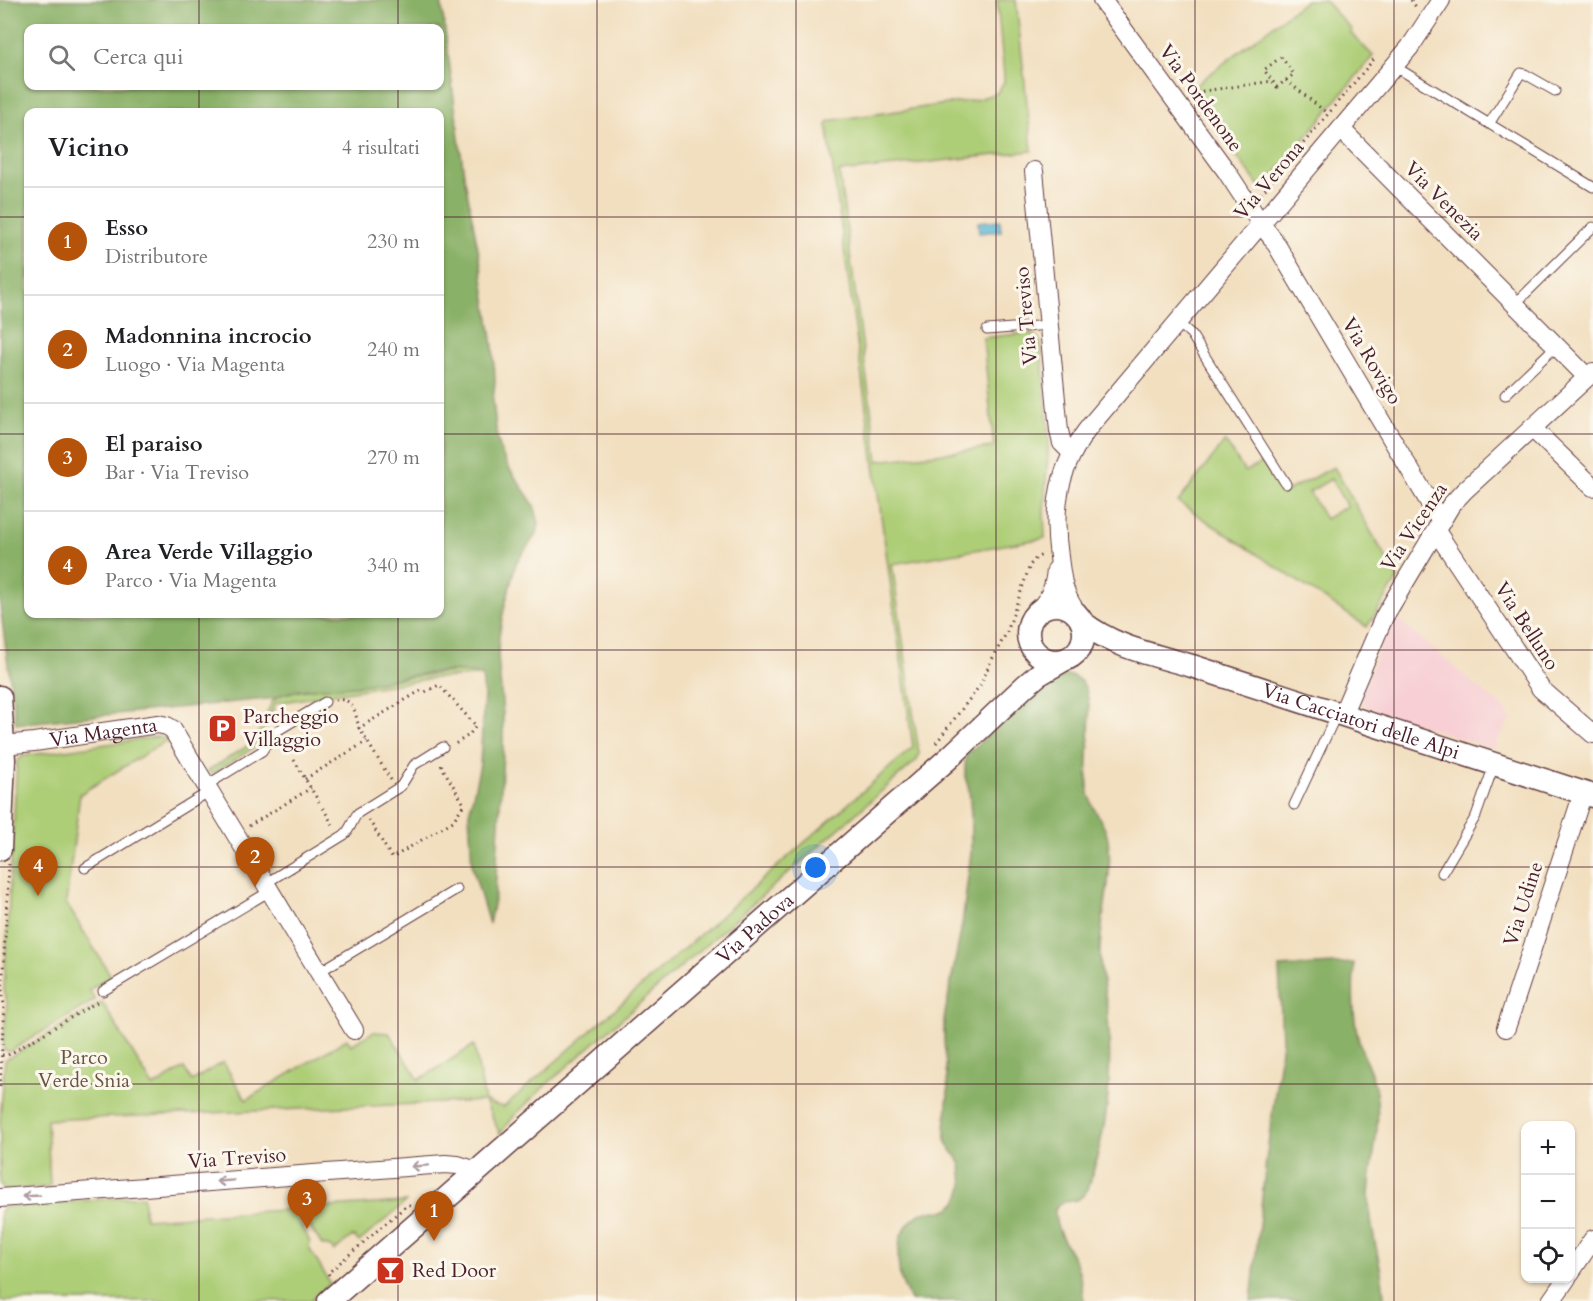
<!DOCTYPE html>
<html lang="it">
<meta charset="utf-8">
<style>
body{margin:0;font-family:Cardo,serif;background:#f2f2f2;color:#202124}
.controls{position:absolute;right:18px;bottom:18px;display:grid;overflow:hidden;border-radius:12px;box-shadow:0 2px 4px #0004}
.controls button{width:54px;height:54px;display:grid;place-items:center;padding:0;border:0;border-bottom:2px solid #e0e0e0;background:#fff;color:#202124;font:30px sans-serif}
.you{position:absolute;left:816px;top:868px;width:21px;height:21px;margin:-15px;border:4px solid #fff;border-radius:50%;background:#1a73e8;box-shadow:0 0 0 9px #1a73e833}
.badge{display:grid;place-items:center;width:39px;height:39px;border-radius:50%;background:#b45309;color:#fff;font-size:20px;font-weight:700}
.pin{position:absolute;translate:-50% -50px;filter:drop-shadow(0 2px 3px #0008)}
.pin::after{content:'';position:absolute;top:32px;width:21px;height:18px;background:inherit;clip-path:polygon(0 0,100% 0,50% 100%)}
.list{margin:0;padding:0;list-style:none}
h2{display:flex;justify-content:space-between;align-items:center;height:78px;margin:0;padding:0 24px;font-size:26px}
h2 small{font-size:20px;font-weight:400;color:#757577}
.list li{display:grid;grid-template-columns:39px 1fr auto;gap:18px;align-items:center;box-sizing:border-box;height:108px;padding:0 24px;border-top:2px solid #e0e0e0}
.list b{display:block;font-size:22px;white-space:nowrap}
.list p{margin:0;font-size:20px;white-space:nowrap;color:#757577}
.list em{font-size:20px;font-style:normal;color:#757577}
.icon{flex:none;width:33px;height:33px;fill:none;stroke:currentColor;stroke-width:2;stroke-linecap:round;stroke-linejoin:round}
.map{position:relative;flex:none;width:1593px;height:1301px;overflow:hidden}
.search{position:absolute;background:#fff;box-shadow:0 2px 4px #0004;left:24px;top:24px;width:420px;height:66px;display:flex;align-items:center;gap:15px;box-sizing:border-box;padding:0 21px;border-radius:12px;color:#757577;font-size:22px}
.panel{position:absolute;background:#fff;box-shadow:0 2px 4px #0004;left:24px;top:108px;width:420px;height:510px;border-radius:12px}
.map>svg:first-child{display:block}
.built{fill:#f7cfd4}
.green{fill:#adce77;stroke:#7c7651;stroke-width:1.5;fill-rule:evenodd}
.forest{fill:#8ab168;stroke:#6a684a;stroke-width:1.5;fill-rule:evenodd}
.water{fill:#57b7d6;stroke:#506b80;stroke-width:1.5}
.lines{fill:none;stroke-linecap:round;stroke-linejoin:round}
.service-casing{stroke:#633c41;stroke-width:11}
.minor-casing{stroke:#633c41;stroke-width:20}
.tertiary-casing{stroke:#633c41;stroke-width:25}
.path{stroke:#633c41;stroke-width:3;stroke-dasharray:1.5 4.5;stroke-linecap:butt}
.service{stroke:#fff;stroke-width:9}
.minor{stroke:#fff;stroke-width:18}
.tertiary{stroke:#fff;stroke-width:22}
.oneway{stroke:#ae9aa0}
.grid{fill:none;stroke:#4a1f2b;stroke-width:1.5;stroke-opacity:0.55}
.labels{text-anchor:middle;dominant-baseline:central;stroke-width:6;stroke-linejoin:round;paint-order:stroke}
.street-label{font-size:20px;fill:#4a1f2b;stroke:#fbf7ec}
.poi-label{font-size:20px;fill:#4a1f2b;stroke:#fbf7ec;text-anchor:start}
.park-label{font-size:20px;fill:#685442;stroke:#fbf7ec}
</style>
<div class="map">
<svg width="1593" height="1301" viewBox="0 0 1593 1301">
<rect width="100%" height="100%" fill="#fbf7ec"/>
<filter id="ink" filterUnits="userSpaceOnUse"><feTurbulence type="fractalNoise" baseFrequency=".0167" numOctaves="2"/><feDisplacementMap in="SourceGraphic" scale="12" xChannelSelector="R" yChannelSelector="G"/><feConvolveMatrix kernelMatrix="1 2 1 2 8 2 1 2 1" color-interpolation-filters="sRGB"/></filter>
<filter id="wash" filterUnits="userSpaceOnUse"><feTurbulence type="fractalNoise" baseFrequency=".008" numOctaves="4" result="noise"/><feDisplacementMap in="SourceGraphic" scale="24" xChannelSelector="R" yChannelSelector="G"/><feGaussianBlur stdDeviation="1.35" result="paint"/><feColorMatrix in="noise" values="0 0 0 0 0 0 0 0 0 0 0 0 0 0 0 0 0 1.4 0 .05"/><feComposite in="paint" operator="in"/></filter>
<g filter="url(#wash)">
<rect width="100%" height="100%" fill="#f2dfc0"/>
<path class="built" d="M1393 615 1509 713 1507 715 1511 719 1496 741 1497 745 1495 748 1493 749 1366 707 1360 696Z"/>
<path class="green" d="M997 0H1016L1032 151 839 172 878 461 994 447 983 338 1027 333C1034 334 1039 338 1041 344L1049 440 1044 512 1045 538 892 564 919 754 917 760 545 1086 515 1115 500 1134 485 1101 495 1105 504 1107 913 747 827 125 828 122 834 120 975 100 997 93 1004 82V76Z
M1306 0H1324L1352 30 1350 32 1373 56 1262 190 1188 91Z
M1225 441 1245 472 1263 462 1283 493 1334 467 1398 579 1367 627 1178 502ZM1331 479 1347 506 1325 519 1309 492Z
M453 672H467L482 676 434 678 276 703 257 746 212 774 208 772 209 770 254 742 272 702 276 698 283 694 325 687 353 686 409 677Z
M156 737 163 738 169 743 164 742 80 794 66 903 111 976 89 990 95 1000 9 1052 3 1049 7 1002 4 989 17 761 23 756Z
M102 1002 153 1087 184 1068 192 1081 223 1062 246 1100 347 1039 351 1045 373 1032 389 1033 419 1080 474 1045 485 1101 47 1120 50 1187 3 1190 2 1185H0V1120L5 1060Z
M143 1196 145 1219 406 1202 359 1242 355 1237H351L334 1251 331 1247 322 1245 305 1219 299 1222 310 1242 309 1248 330 1283 310 1301H0V1211L4 1207Z"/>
<path class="forest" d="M0 0H441L464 175 481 265 493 346 495 381 493 401 497 437 502 454 509 468 534 505 539 523 537 533 516 563 504 609 499 635 498 656 503 714V752L495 895 489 924 472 866 469 813 480 765 484 694 482 676C445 663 392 682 353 686 333 689 293 686 276 698L16 724 0 605ZM440 28V86H28V28ZM440 112V614H28V112Z
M1067 675C1075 676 1081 679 1085 687 1095 712 1085 759 1088 787 1090 812 1107 821 1109 846 1112 881 1101 916 1100 950 1099 973 1107 995 1108 1018 1111 1051 1110 1099 1103 1131 1099 1151 1094 1170 1088 1189 1085 1193 1082 1198 1077 1200 1068 1203 1061 1199 1055 1209 1054 1230 1067 1245 1076 1263 1081 1275 1082 1288 1084 1301H910L900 1277 898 1259 900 1238 905 1228 911 1221 922 1212 943 1211 950 1208 957 1202 961 1193 963 1185 961 1165 957 1157 951 1150 946 1140 945 1129 948 1092 944 1040V1019L962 925 971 852V814L969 789 965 777V767L966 755 1018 709 1032 701 1056 681Z
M1354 963C1353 990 1352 1019 1360 1045 1365 1061 1374 1076 1376 1092 1382 1127 1370 1163 1369 1197 1369 1233 1384 1266 1384 1301H1251L1266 1160 1282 1042 1279 967Z"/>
<path class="water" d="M1000 220 1001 231 979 233 978 222Z"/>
</g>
<g filter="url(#ink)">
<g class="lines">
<defs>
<path id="service" d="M1394 66 1593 187
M1489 124 1521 73 1525 74 1555 91
M1514 305 1593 227
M1178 323 1191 334 1196 342 1286 484
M987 330 1049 325
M1505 395 1556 346
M207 785 262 751 271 737 277 731 325 702
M1294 805 1332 724 1336 713
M85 868 210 791
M1442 873 1476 816 1494 765
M266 883 344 835C351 829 352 820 358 813L401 786 414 765 443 747
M319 972 457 889
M103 991 270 891"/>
<g id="minor">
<path d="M1102 0 1227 172 1261 224 1273 239 1441 522"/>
<path d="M1341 129 1587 377"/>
<path d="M1034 171 1059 431 1062 443 1072 453"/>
<path d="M1532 428 1593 487"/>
<path d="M1436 531 1541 689 1593 734"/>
<path d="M1039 610C1051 595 1054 589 1056 570"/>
<path d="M1077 613C1063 593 1062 581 1059 557 1052 507 1058 467 1090 426L1410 47 1441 0"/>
<path d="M1342 715 1384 617 1451 505 1464 491 1593 372"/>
<path id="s1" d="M4 745 34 742 158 724 167 726 172 729 354 1030"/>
<path d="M1506 1028 1583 793"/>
<path d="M0 1198 445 1164 458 1165 477 1171"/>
<path d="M1570 1273 1593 1239"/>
<path d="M1551 1301 1567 1278"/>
</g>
<g id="tertiary">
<circle cx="1056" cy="633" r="28"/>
<path id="s2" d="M1082 622C1113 647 1154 655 1192 666L1593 796"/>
<path d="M0 697 4 760 0 849"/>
<path id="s3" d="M329 1301 950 757 1025 686 1038 675 1062 661"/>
</g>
</defs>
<use href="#service" class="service-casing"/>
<use href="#minor" class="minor-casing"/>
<use href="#tertiary" class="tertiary-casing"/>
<path class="path" d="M1411 0 1416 7
M1281 57 1294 74 1277 87 1264 70Z
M1286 80 1328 114
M1190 93 1273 81
M1261 194 1374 59 1376 61
M335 700C355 697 355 713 359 728
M282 741 291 755
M936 743 981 684 990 663 1007 632 1030 565 1036 558 1044 554
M294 760 319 802
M305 779 367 741
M391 780 359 728 420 691 425 692 439 685 476 726 469 735 455 744
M323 808 334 827
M369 820 392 858 453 821 464 804 442 767 440 761
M249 826 311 788
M2 1055H8L97 1002
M0 1087 4 1005 2 990 9 864
M329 1275 328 1273 407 1205H411"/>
<use href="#service" class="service"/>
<use href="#minor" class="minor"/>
<use href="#tertiary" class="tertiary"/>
</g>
<defs><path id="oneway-shaft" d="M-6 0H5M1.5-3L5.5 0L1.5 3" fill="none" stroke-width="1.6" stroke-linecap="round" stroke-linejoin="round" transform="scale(1.5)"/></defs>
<g class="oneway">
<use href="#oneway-shaft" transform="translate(420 1166) rotate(176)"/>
<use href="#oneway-shaft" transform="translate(225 1181) rotate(176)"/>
<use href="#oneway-shaft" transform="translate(31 1196) rotate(177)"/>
</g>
</g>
<path class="grid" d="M199 0V28M398 0V28M597 0V1301M796 0V1301M996 0V1301M1195 0V1301M1394 0V1301M199 86V112M398 86V112M0 217H28M440 217H1593M0 434H28M440 434H1593M199 614V1301M398 614V1301M0 650H1593M0 867H1593M0 1084H1593"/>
<defs>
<symbol id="parking-square" viewBox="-11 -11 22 22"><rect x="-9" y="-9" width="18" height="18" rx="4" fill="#c8321e" stroke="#fbf7ec"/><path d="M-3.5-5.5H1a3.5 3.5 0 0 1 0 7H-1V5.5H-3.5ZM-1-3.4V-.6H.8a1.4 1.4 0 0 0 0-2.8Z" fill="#fff"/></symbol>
<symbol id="bar-square" viewBox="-11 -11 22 22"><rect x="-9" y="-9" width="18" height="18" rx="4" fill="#c8321e" stroke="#fbf7ec"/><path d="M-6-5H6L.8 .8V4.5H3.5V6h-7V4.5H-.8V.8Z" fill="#fff"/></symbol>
</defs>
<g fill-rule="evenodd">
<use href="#parking-square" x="206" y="712" width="33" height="33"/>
<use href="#bar-square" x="374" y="1254" width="33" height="33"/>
</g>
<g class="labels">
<g class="street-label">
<text transform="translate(1201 98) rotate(54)">Via Pordenone</text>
<text transform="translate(1269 180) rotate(-50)">Via Verona</text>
<text transform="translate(1444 201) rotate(45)">Via Venezia</text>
<text transform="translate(1026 316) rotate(-95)">Via Treviso</text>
<text transform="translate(1372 361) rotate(59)">Via Rovigo</text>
<text transform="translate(1414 527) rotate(-56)">Via Vicenza</text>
<text transform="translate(1527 626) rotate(57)">Via Belluno</text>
<text stroke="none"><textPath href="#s2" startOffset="297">Via Cacciatori delle Alpi</textPath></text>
<text stroke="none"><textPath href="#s1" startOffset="100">Via Magenta</textPath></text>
<text transform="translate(1523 904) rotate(-72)">Via Udine</text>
<text stroke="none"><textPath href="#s3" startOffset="566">Via Padova</textPath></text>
<text transform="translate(237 1158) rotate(-4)">Via Treviso</text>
</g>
<g class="poi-label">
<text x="243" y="716">Parcheggio<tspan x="243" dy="23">Villaggio</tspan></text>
<text x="412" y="1270">Red Door</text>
</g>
<g class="park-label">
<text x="84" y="1057">Parco<tspan x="84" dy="23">Verde Snia</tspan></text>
</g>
</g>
</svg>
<div class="controls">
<button>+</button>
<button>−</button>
<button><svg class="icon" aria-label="locate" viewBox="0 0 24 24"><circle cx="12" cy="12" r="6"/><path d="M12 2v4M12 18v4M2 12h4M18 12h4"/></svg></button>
</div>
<div class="you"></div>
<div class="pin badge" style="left:434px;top:1241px">1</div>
<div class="pin badge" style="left:255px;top:887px">2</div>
<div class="pin badge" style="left:307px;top:1229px">3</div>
<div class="pin badge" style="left:38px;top:896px">4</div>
<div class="search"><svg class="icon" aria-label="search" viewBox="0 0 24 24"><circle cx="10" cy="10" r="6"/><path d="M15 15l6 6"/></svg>Cerca qui</div>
<section class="panel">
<h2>Vicino<small>4 risultati</small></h2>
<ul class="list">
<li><span class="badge">1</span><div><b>Esso</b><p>Distributore</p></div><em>230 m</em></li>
<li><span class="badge">2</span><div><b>Madonnina incrocio</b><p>Luogo · Via Magenta</p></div><em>240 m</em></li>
<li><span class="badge">3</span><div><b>El paraiso</b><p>Bar · Via Treviso</p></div><em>270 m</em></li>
<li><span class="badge">4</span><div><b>Area Verde Villaggio</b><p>Parco · Via Magenta</p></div><em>340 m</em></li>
</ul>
</section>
</div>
